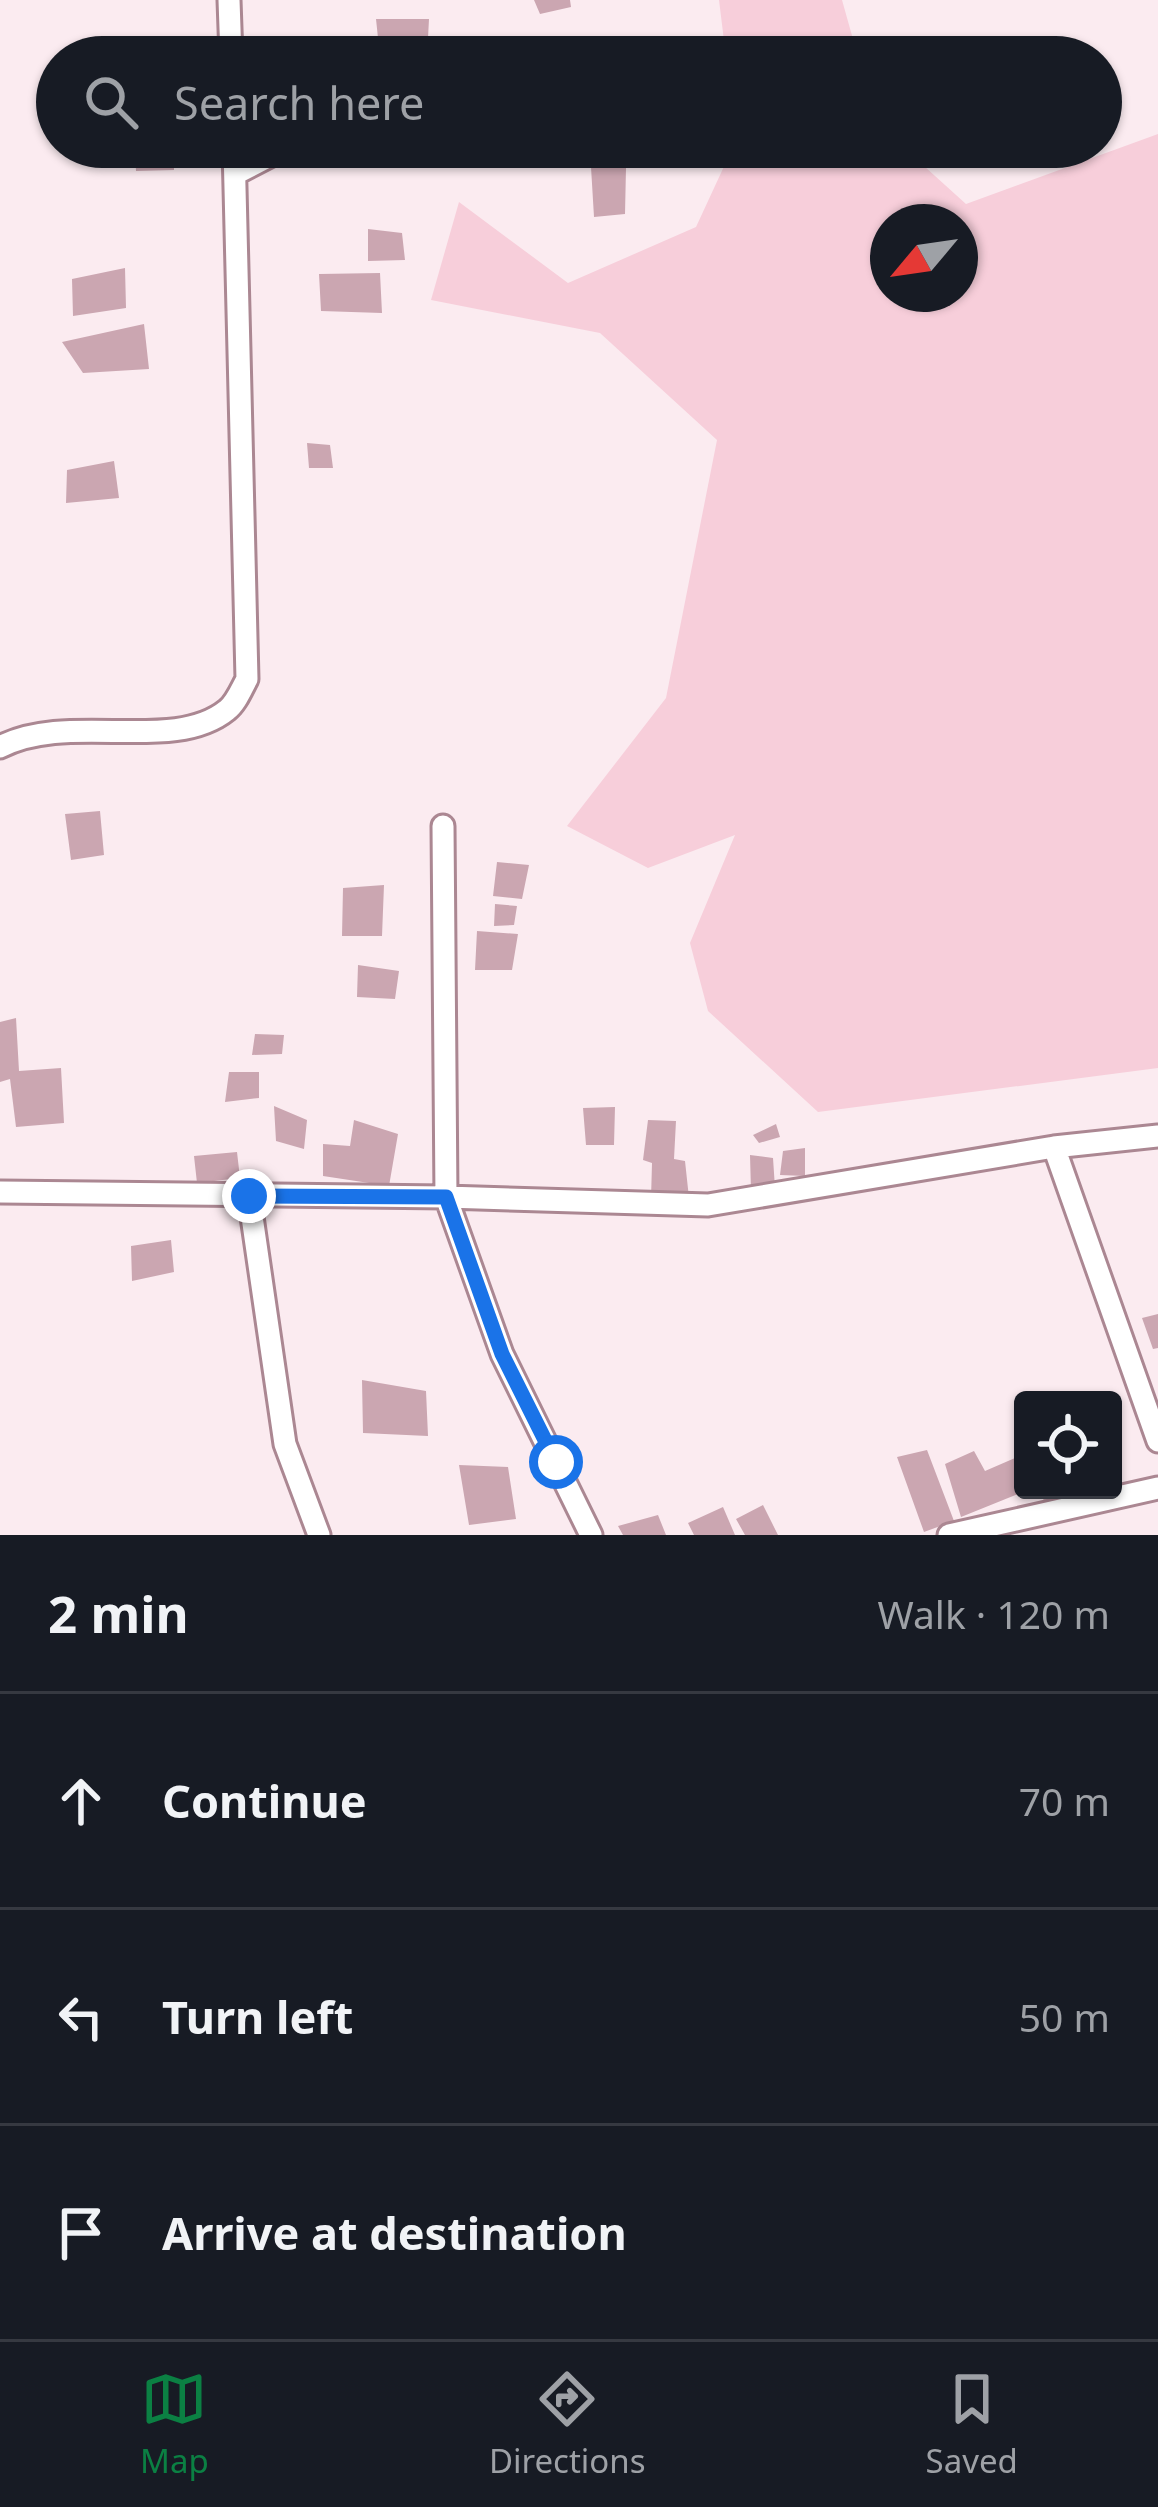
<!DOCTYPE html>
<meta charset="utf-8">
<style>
body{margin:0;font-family:"Noto Sans",sans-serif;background:#242831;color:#f1f3f6}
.controls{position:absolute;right:36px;bottom:36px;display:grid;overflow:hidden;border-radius:12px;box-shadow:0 3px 9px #0004}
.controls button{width:108px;height:108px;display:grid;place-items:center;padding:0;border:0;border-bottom:3px solid #363941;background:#171b24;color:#f1f3f6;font:60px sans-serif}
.compass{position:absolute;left:870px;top:204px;width:108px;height:108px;border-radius:50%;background:#171b24;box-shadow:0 3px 9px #0004;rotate:241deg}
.stop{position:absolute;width:36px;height:36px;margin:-27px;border:9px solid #1a73e8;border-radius:50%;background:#fff}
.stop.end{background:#1a73e8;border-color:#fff;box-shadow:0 3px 12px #0008}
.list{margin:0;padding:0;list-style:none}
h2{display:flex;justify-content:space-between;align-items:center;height:156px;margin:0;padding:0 48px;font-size:51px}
h2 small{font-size:39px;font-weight:400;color:#9ea1a6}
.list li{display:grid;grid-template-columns:78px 1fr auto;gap:36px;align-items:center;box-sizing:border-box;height:216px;padding:0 48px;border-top:3px solid #363941}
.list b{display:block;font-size:45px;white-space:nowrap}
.list em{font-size:39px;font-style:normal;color:#9ea1a6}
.icon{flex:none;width:66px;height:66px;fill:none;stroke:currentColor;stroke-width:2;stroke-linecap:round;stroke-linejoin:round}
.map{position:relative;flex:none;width:1158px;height:1535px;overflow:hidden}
.search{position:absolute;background:#171b24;box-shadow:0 3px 9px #0004;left:36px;right:36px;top:36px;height:132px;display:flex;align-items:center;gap:30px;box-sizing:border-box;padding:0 42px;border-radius:66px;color:#9ea1a6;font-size:45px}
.sheet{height:804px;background:#171b24}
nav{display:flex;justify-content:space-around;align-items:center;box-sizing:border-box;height:168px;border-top:3px solid #363941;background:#171b24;font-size:33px;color:#9ea1a6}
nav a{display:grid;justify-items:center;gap:6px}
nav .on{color:#0b8043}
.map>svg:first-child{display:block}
.green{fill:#f7ceda;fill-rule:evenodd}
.building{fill:#cba6b1}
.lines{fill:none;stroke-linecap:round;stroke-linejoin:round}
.street-casing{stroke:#ab8792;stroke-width:27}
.street{stroke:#fff;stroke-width:21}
.route{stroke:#1a73e8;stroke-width:15}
</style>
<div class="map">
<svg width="1158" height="1535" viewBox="0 0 1158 1535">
<rect width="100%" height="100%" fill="#fbebf0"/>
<path class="green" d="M719 0H842L858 57H726Z
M1158 134V1068L818 1112 708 1011 690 943 735 835 648 868 567 826 666 698 717 440 600 333 431 300 459 202 568 283 696 227 733 147H903L966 204ZM888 222H960V294H888Z"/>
<path class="building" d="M534 0H570L571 7 540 14Z
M376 19H429L427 57H380Z
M323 44 324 57H264L263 49Z
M174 147V170L136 171 135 152Z
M591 167 626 168 625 214 594 217Z
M368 229 402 233 405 260 368 261Z
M125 268 126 308 73 316 72 279Z
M380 273 382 313 321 311 319 274Z
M144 324 149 369 83 373 62 342Z
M307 443 330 445 333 468H309Z
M114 461 119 498 66 503 67 470Z
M100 811 104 855 71 860 65 814Z
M497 862 529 865 522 899 493 896Z
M384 885 382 936H342L343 888Z
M495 904 517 906 514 925 494 926Z
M477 931 518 934 512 970H475Z
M358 965 399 971 395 999 357 997Z
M16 1018 19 1071 61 1068 64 1123 16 1127 10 1079 0 1082V1022Z
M255 1034 284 1035 282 1054 252 1055Z
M229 1072H259V1098L225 1102Z
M274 1106 307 1120 304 1149 276 1141Z
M615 1107 614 1145H586L583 1108Z
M354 1120 398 1134 389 1186 323 1176V1144L350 1146Z
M648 1120 676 1121 674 1159 685 1161 689 1198 651 1199 652 1163 643 1160Z
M776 1124 780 1137 759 1143 753 1135Z
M805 1148V1176L780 1175 783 1151Z
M237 1152 240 1178 197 1183 194 1156Z
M750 1155 773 1158 775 1188 751 1191Z
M171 1240 174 1272 132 1281 131 1246Z
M1158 1314V1348L1153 1349 1142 1318Z
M362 1380 426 1391 428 1436 363 1433Z
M927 1450 954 1521 924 1532 897 1457Z
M974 1451 985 1471 1015 1458 1023 1492 961 1517 945 1464Z
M459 1465 508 1467 516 1519 469 1525Z
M1040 1490H1080L1045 1504Z
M763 1505 778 1535H745L736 1519Z
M723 1507 735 1535H694L688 1523Z
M658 1515 666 1535H623L618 1526Z"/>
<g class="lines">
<defs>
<path id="street" d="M229 0 231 57
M235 174 287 147
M0 747C69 711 173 754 227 710 236 703 241 690 247 679L234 147
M443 826 446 1197 502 1354 591 1535
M1054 1147 1158 1441
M0 1192 446 1197 708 1205 1054 1147 1158 1136
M249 1196 285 1444 319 1535
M949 1535 1158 1488"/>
</defs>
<use href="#street" class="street-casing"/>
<use href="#street" class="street"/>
</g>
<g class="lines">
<path class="route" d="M249 1196 446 1197 502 1354 556 1462"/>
</g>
</svg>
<div class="controls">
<button><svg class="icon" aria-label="locate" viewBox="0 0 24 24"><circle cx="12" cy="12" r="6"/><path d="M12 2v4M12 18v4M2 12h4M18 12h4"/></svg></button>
</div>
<svg class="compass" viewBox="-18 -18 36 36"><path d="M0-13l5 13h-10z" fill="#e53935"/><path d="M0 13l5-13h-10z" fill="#9ea1a6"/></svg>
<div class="stop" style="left:556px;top:1462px"></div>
<div class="stop end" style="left:249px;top:1196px"></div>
<div class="search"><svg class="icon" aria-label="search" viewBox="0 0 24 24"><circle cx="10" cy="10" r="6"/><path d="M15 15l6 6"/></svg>Search here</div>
</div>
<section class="sheet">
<h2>2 min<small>Walk · 120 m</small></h2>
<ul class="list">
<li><svg class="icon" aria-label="ahead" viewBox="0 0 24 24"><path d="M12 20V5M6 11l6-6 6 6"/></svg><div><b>Continue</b></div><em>70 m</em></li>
<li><svg class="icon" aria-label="left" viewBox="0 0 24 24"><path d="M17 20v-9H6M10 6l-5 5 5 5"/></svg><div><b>Turn left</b></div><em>50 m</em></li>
<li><svg class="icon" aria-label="arrive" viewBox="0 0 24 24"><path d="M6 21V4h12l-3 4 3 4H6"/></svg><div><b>Arrive at destination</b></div></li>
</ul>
</section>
<nav>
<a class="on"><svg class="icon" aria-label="map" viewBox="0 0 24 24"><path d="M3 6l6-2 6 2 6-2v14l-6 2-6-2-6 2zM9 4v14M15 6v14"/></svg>Map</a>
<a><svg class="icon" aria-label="directions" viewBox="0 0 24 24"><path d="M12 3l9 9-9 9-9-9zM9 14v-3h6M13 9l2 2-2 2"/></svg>Directions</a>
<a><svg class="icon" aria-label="saved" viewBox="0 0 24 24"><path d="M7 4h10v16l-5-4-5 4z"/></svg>Saved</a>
</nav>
